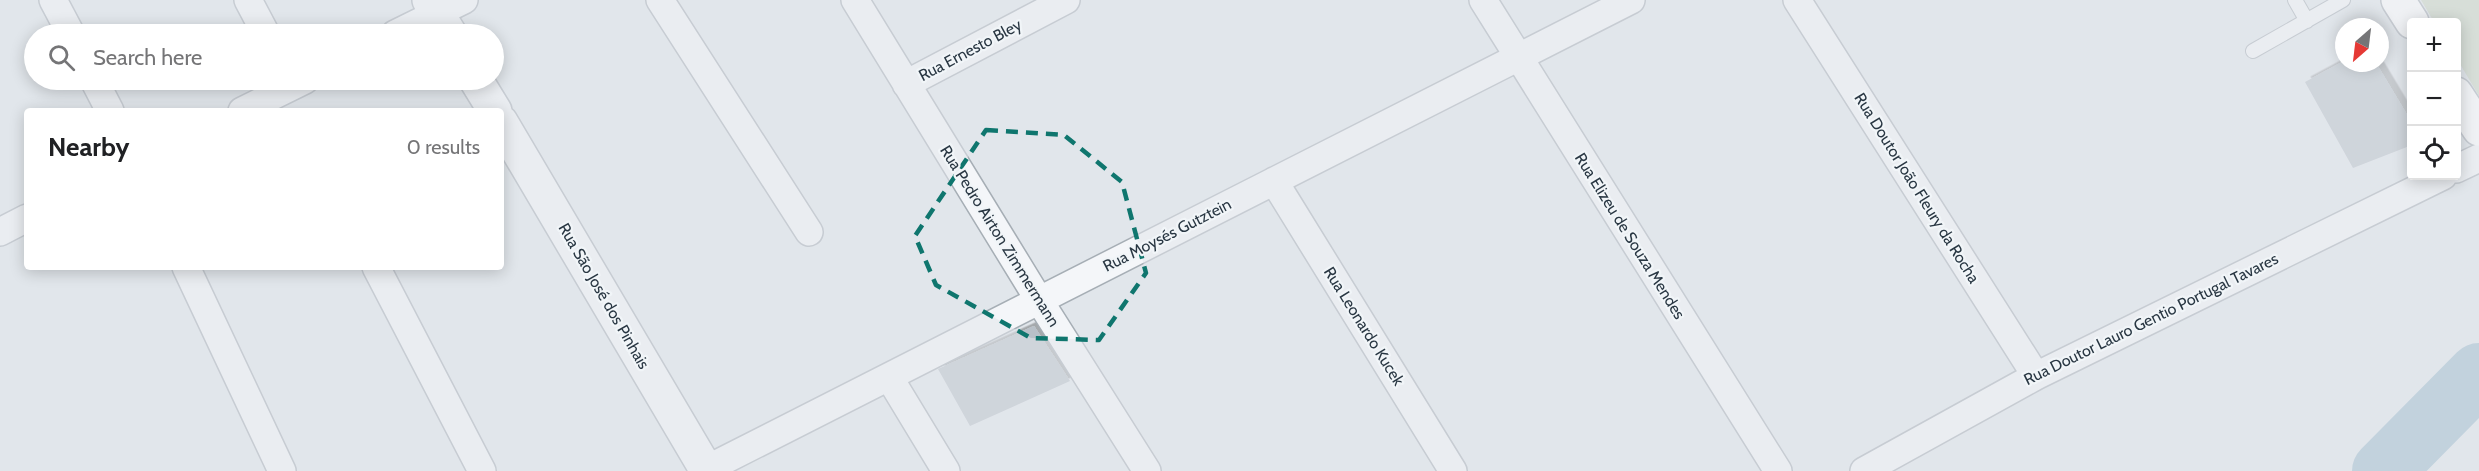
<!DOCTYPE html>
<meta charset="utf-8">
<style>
body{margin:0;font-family:Cabin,sans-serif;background:#f6f6f6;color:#202124}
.controls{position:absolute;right:18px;top:18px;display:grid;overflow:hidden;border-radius:6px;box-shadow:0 3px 15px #0003}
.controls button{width:54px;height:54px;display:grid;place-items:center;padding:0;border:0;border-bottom:2px solid #e0e0e0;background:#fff;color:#202124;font:30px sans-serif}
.compass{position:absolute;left:2335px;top:18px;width:54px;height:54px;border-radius:50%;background:#fff;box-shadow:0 3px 15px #0003;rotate:208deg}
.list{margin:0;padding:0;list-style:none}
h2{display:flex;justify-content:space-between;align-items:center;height:78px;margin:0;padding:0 24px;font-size:26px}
h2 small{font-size:20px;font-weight:400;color:#757577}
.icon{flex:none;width:33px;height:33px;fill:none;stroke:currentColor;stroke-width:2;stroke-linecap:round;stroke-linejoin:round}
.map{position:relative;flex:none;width:2479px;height:471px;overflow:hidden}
.search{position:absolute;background:#fff;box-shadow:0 3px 15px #0003;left:24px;top:24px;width:480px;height:66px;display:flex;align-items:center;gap:15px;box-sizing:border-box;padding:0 21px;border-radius:33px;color:#757577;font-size:22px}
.panel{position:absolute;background:#fff;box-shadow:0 3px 15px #0003;left:24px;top:108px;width:480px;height:162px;border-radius:6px}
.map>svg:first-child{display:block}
.green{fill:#cad5c2}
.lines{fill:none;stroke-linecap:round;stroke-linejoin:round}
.river{stroke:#9bbbcc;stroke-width:62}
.building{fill:#b8c0c8;filter:url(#shadow)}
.service-casing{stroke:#a6aeb5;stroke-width:16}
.minor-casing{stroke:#a6aeb5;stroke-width:30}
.tertiary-casing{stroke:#a6aeb5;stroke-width:36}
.secondary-casing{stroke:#a6aeb5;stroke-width:36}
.service{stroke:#f4f6f9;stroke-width:14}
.minor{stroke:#f4f6f9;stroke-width:27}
.tertiary{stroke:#f4f6f9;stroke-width:33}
.secondary{stroke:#fff;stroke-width:33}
.marked{fill:none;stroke:#0f766e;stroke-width:4.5;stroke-dasharray:12 8;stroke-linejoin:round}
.labels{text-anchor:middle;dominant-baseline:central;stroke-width:4.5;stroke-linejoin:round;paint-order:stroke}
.street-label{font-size:16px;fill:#293743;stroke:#f1f5f8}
</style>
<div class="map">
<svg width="2479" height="471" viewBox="0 0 2479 471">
<defs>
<filter id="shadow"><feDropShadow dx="5.5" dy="-5.5" stdDeviation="0" flood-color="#0004"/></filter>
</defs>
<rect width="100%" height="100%" fill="#e1e6eb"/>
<path class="green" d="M2421 0H2479V96L2457 59 2456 22H2434Z"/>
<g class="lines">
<path class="river" d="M2383 471 2479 374"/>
</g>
<path class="building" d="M2344 61V63H2376L2412 123V145L2353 168 2305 82Z
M1034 326 1070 381 970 426 938 369Z"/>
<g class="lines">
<defs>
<path id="service" d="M2295 0 2307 21
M2253 51 2343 0"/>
<path id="minor" d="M53 0 71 34
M248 0 266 34
M660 0 809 232
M855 0 1039 300 1147 471
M1483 0 1778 471
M1797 0 2036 376
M395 34 464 0
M94 80 110 111
M906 84 1066 0
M242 111 305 80
M2456 169 2479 158
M1274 181 1453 471
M0 232 27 218
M186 267 282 471
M376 267 482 471
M889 377 946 471
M703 471 1631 0
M1864 471 2036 376 2443 176"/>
<path id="tertiary" d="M429 0 450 34
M476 80 495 111
M501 122 707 471"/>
<path id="secondary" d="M2398 0 2412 22
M2456 94 2479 129"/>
</defs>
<use href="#service" class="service-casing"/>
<use href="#minor" class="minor-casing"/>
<use href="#tertiary" class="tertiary-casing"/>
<use href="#secondary" class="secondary-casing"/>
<use href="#service" class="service"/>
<use href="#minor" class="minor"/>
<use href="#tertiary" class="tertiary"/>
<use href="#secondary" class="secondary"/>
</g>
<path d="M0 0H2479V471H0ZM986 130 1064 135 1122 182 1146 273 1099 340 1031 338 936 285 915 236Z" fill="#e1e6eb" fill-opacity=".55" fill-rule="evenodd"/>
<path class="marked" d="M986 130 1064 135 1122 182 1146 273 1099 340 1031 338 936 285 915 236Z"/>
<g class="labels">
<g class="street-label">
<text transform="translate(970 50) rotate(-28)">Rua Ernesto Bley</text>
<text transform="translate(1917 188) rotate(58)">Rua Doutor João Fleury da Rocha</text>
<text transform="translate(1167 235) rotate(-27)">Rua Moysés Gutztein</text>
<text transform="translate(1000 236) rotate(58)">Rua Pedro Airton Zimmermann</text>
<text transform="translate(1630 236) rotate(58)">Rua Elizeu de Souza Mendes</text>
<text transform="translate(604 296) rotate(60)">Rua São José dos Pinhais</text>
<text transform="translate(2151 319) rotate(-26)">Rua Doutor Lauro Gentio Portugal Tavares</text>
<text transform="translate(1364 326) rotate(58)">Rua Leonardo Kucek</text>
</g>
</g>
</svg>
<div class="controls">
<button>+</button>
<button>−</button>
<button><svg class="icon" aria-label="locate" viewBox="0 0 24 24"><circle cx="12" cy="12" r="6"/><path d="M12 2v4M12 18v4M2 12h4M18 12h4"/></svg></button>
</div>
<svg class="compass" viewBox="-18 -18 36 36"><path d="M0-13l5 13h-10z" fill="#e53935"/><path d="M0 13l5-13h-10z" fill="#757577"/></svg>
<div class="search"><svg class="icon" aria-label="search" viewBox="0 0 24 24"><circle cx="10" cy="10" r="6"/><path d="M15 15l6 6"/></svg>Search here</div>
<section class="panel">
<h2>Nearby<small>0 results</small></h2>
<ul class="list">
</ul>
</section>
</div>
